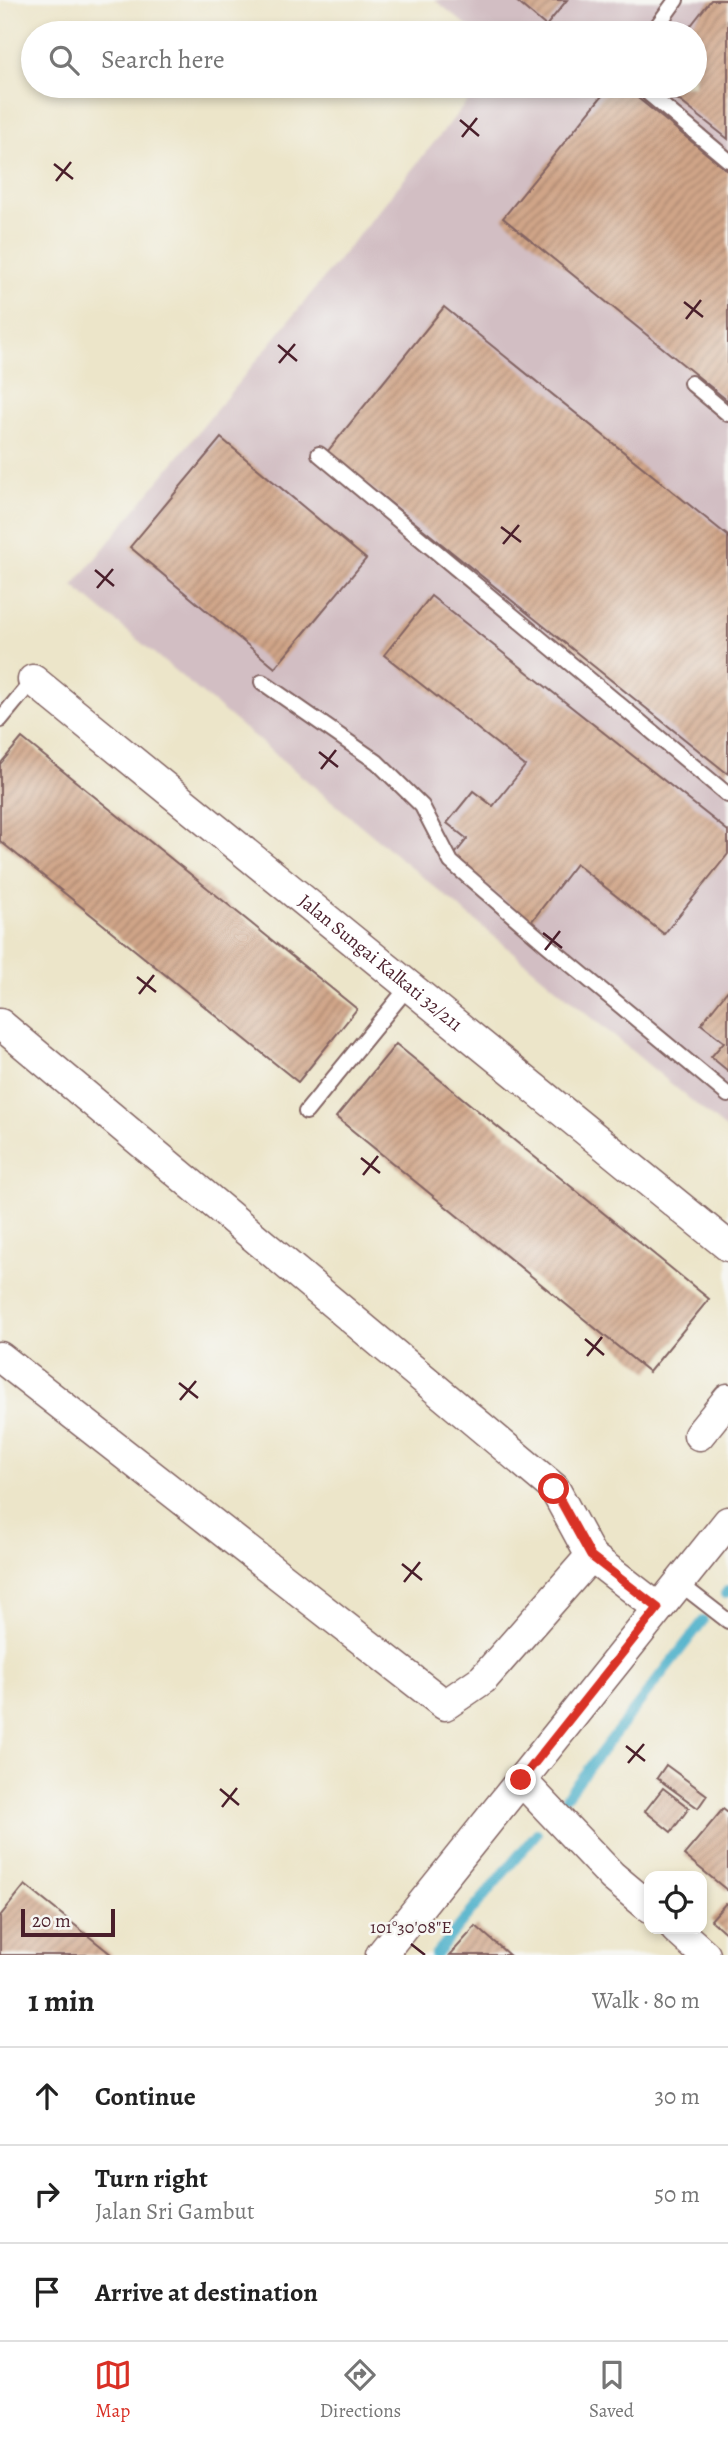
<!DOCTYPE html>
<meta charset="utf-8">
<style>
body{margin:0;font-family:Alegreya,serif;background:#f6f6f6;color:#222}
.controls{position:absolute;right:21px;bottom:21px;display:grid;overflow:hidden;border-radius:14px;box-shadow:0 4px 10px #0003}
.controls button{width:63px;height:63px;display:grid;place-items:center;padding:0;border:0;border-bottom:2px solid #e0e0e0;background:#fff;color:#222;font:35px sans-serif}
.scale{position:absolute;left:21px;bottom:18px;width:94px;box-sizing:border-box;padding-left:7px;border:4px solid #4a1f2b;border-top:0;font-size:19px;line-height:24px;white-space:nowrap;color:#4a1f2b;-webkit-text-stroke:5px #f6f6f2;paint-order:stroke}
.stop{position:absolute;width:21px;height:21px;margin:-16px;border:5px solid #d93025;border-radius:50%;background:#fff}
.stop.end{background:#d93025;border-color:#fff;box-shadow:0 2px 7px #0008}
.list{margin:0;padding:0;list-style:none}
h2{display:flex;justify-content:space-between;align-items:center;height:91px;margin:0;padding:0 28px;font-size:30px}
h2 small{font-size:23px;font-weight:400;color:#767676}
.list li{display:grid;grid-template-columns:46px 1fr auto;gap:21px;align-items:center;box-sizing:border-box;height:98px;padding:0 28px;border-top:2px solid #e0e0e0}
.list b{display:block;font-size:26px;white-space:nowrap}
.list p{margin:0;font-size:23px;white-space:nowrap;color:#767676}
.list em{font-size:23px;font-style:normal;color:#767676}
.icon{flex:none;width:38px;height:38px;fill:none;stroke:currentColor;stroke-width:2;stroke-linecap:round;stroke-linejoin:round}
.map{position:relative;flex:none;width:728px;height:1955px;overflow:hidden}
.search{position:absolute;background:#fff;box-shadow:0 4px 10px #0003;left:21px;right:21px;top:21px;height:77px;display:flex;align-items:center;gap:18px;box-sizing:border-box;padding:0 24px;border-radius:38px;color:#767676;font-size:26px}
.sheet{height:385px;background:#fff}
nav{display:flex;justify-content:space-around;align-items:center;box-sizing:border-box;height:98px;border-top:2px solid #e0e0e0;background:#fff;font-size:19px;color:#767676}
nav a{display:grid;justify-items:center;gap:4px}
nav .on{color:#d93025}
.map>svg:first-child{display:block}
.industrial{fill:#d2bec3}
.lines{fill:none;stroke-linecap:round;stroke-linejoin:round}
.stream{stroke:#4aafc9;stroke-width:10}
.building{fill:url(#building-hatch)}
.service-casing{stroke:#836462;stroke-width:18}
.minor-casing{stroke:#836462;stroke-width:33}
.service{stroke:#fff;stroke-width:14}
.minor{stroke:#fff;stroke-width:30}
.route{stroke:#d93025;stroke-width:9}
.ticks{fill:none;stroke:#4a1f2b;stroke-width:2.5}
.labels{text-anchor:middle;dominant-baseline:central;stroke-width:5;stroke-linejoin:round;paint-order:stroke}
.street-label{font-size:19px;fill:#4a1f2b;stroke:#f6f6f2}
.ticks-label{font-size:18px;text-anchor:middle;fill:#4a1f2b;stroke:#f6f6f2;stroke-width:5;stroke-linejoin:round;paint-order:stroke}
</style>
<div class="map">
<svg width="728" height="1955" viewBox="0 0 728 1955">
<defs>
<pattern id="building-hatch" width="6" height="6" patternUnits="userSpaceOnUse" patternTransform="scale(1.75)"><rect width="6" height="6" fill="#d0a588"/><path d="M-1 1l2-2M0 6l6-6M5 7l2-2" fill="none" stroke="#ab866f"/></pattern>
</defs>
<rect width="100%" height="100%" fill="#f6f6f2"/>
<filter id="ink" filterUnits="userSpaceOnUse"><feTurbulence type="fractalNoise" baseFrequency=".0143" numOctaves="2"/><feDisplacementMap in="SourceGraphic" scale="14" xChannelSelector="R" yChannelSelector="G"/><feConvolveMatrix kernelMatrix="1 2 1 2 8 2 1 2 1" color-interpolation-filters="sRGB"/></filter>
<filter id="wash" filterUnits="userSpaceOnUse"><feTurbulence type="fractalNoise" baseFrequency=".00686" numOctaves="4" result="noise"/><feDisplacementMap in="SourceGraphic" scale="28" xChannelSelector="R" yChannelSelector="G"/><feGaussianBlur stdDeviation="1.57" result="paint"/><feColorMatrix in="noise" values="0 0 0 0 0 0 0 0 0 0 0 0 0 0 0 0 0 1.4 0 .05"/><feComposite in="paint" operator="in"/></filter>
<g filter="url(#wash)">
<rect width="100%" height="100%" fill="#ece5c9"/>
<path class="industrial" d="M435 0H728V1131L73 586 480 86H695V33H476Z"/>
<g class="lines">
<path class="stream" d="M725 1594 728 1590
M566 1797 703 1621
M435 1955 537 1833"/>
</g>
<g id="blocks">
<path class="building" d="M515 0H567L546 26Z
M711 0H728V139L661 86H695V33H685Z
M610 86H623L728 171V401L503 218Z
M444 307 728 536V774L327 452Z
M221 438 366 559 275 668 130 547Z
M431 596 728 831V854L664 934 576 864 531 922 452 858 467 839 447 823 473 791 493 806 525 766 384 655Z
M22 738 357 1009 298 1082 0 841V764Z
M728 990V1071L711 1057 724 1042 701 1024Z
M396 1044 709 1299 649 1372 336 1117Z
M666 1765 707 1795 698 1808 657 1778Z
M663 1788 689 1808 671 1832 645 1811Z
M723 1809 728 1813V1891L684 1855Z
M25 1885 112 1955H0V1916Z
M726 1903 728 1905V1935L711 1920Z
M476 1926 509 1955H450Z"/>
</g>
</g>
<g filter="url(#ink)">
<use href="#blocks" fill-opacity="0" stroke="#836462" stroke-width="2"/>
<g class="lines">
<defs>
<path id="service" d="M652 33 676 0
M649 86V94L728 160
M691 383 728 414
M319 454 728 795
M262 682 377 762 422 806 451 862 546 944 728 1095
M0 720 33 680
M306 1112 408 987
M679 1583 728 1621"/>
<g id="minor">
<path id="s1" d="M33 680 728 1246"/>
<path d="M0 1024 554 1488 591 1556 658 1608"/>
<path d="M0 1357 445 1705 483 1679 591 1556"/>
<path d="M699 1435 728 1399"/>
<path d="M521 1780 612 1876 649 1907"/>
<path d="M676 1929 705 1955"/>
<path d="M381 1955 728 1522"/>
</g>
</defs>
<use href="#service" class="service-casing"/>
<use href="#minor" class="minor-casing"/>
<use href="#service" class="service"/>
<use href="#minor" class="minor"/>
</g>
</g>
<g class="lines" filter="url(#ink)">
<path class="route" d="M521 1780 658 1608 591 1556 554 1489"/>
</g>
<path class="ticks" d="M460 120 479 136M462 137 477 118M54 164 73 179M56 181 71 162M684 302 703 317M686 319 701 300M278 345 297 361M279 363 295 344M501 527 521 542M503 544 519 525M95 570 114 586M97 588 113 569M319 752 338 767M321 769 336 750M543 933 562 948M545 950 560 931M137 977 156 992M139 994 154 975M361 1158 380 1173M363 1175 378 1156M585 1339 604 1355M587 1356 602 1337M179 1383 198 1398M180 1400 196 1381M402 1564 422 1580M404 1582 420 1562M626 1746 645 1761M628 1763 644 1744M220 1789 239 1805M222 1807 237 1788M411 1944 425 1955"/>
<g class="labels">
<g class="street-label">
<text stroke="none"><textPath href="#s1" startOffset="448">Jalan Sungai Kalkati 32/211</textPath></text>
</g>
</g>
<g class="ticks-label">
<text x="411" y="1933">101°30'08"E</text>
</g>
</svg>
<div class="controls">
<button><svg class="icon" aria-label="locate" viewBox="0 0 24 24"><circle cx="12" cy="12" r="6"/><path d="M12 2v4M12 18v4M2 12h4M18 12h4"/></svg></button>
</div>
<div class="scale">20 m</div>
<div class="stop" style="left:554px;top:1489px"></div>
<div class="stop end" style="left:521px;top:1780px"></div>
<div class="search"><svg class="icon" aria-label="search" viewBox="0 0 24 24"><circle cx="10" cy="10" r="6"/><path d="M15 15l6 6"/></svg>Search here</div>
</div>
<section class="sheet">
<h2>1 min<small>Walk · 80 m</small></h2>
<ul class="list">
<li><svg class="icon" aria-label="ahead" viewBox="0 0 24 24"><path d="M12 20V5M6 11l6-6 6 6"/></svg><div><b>Continue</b></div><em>30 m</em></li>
<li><svg class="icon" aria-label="right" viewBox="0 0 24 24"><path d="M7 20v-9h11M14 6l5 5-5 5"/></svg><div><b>Turn right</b><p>Jalan Sri Gambut</p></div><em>50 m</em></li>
<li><svg class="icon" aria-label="arrive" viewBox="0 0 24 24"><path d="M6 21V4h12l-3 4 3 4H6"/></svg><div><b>Arrive at destination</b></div></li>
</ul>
</section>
<nav>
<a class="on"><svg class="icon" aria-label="map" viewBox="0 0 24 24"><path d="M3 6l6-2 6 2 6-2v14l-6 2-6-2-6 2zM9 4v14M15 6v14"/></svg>Map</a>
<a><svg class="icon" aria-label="directions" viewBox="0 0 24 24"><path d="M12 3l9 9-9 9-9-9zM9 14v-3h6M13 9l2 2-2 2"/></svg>Directions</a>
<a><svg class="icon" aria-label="saved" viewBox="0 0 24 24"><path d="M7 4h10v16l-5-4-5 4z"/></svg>Saved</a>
</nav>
